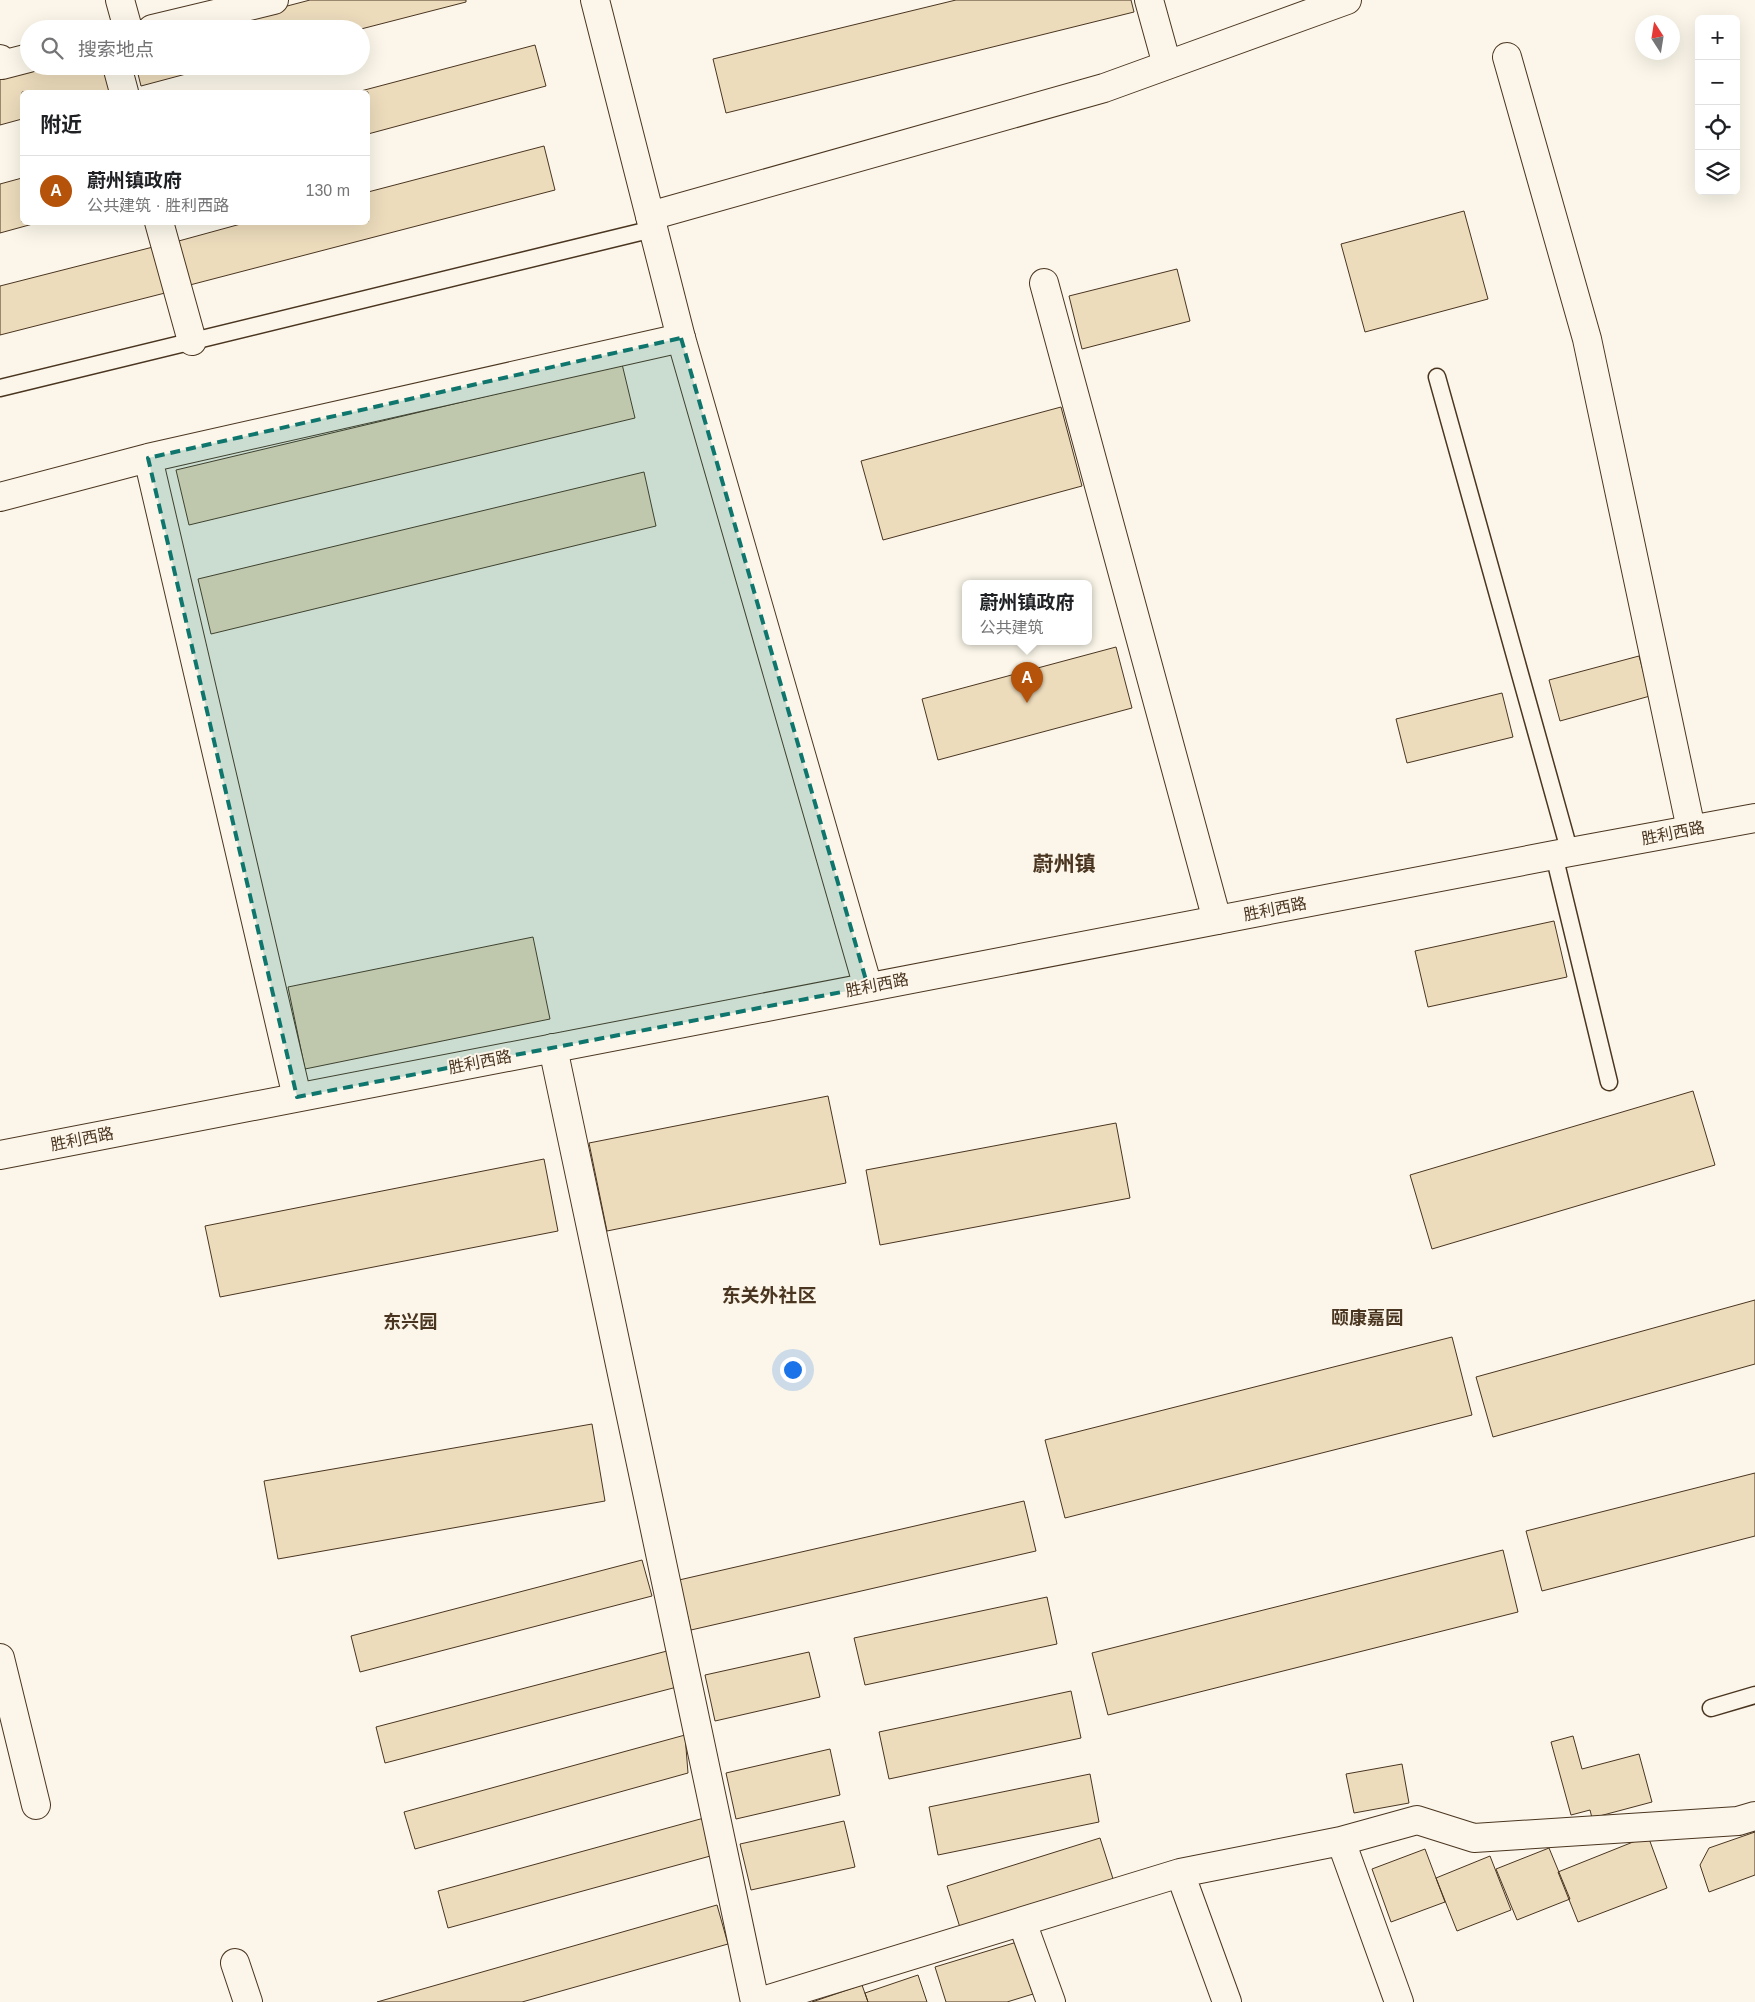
<!DOCTYPE html>
<html lang="zh">
<meta charset="utf-8">
<style>
body{margin:0;font-family:Arial,"Noto Sans SC",sans-serif;background:#f6f6f6;color:#202124}
.controls{position:absolute;right:15px;top:15px;display:grid;overflow:hidden;border-radius:8px;box-shadow:0 5px 20px #0002}
.controls button{width:45px;height:45px;display:grid;place-items:center;padding:0;border:0;border-bottom:1px solid #e0e0e0;background:#fff;color:#202124;font:25px sans-serif}
.compass{position:absolute;left:1635px;top:15px;width:45px;height:45px;border-radius:50%;background:#fff;box-shadow:0 5px 20px #0002;rotate:348deg}
.you{position:absolute;left:792px;top:1369px;width:18px;height:18px;margin:-12px;border:4px solid #fff;border-radius:50%;background:#1a73e8;box-shadow:0 0 0 8px #1a73e833}
.badge{display:grid;place-items:center;width:32px;height:32px;border-radius:50%;background:#b45309;color:#fff;font-size:16px;font-weight:700}
.pin{position:absolute;translate:-50% -41px;filter:drop-shadow(0 1px 2px #0008)}
.pin::after{content:'';position:absolute;top:26px;width:18px;height:15px;background:inherit;clip-path:polygon(0 0,100% 0,50% 100%)}
.popup{position:absolute;left:962px;top:580px;width:130px;height:65px;box-sizing:border-box;display:grid;place-content:center;border-radius:8px;background:#fff;filter:drop-shadow(0 1px 4px #0005);font-size:16px;white-space:nowrap;color:#757577}
.popup b{font-size:19px;color:#202124}
.popup::after{content:'';position:absolute;left:50%;top:100%;margin-left:-10px;border:10px solid transparent;border-top-color:#fff}
.list{margin:0;padding:0;list-style:none}
h2{display:flex;justify-content:space-between;align-items:center;height:65px;margin:0;padding:0 20px;font-size:21px}
h2 small{font-size:16px;font-weight:400;color:#757577}
.list li{display:grid;grid-template-columns:32px 1fr auto;gap:15px;align-items:center;box-sizing:border-box;height:70px;padding:0 20px;border-top:1px solid #e0e0e0}
.list b{display:block;font-size:19px;white-space:nowrap}
.list p{margin:0;font-size:16px;white-space:nowrap;color:#757577}
.list em{font-size:16px;font-style:normal;color:#757577}
.icon{flex:none;width:28px;height:28px;fill:none;stroke:currentColor;stroke-width:2;stroke-linecap:round;stroke-linejoin:round}
.map{position:relative;flex:none;width:1755px;height:2002px;overflow:hidden}
.search{position:absolute;background:#fff;box-shadow:0 5px 20px #0002;left:20px;top:20px;width:350px;height:55px;display:flex;align-items:center;gap:12px;box-sizing:border-box;padding:0 18px;border-radius:28px;color:#757577;font-size:19px}
.panel{position:absolute;background:#fff;box-shadow:0 5px 20px #0002;left:20px;top:90px;width:350px;height:135px;border-radius:8px}
.map>svg:first-child{display:block}
.building{fill:#ecdcbc;stroke:#4a3520}
.lines{fill:none;stroke-linecap:round;stroke-linejoin:round}
.service-casing{stroke:#4a3520;stroke-width:19}
.minor-casing{stroke:#4a3520;stroke-width:30}
.tertiary-casing{stroke:#4a3520;stroke-width:30}
.secondary-casing{stroke:#4a3520;stroke-width:30}
.service{stroke:#fbf6e9;stroke-width:16}
.minor{stroke:#fbf6e9;stroke-width:28}
.tertiary{stroke:#fbf6e9;stroke-width:28}
.secondary{stroke:#fbf6e9;stroke-width:28}
.marked{fill:#0f766e;fill-opacity:0.2;stroke:#0f766e;stroke-width:4;stroke-dasharray:10 6;stroke-linejoin:round}
.labels{text-anchor:middle;dominant-baseline:central;stroke-width:4;stroke-linejoin:round;paint-order:stroke}
.street-label{font-size:16px;fill:#4a3520;stroke:#fbf6e9}
.neighbourhood-label{font-size:18px;font-weight:bold;fill:#4a3520;stroke:#fbf6e9}
.quarter-label{font-size:19px;font-weight:bold;fill:#4a3520;stroke:#fbf6e9}
.district-label{font-size:21px;font-weight:bold;fill:#4a3520;stroke:#fbf6e9}
</style>
<div class="map">
<svg width="1755" height="2002" viewBox="0 0 1755 2002">
<rect width="100%" height="100%" fill="#fbf6e9"/>
<path class="building" d="M310 0H466V2L361 29H200Z
M956 0H1131L1134 12 726 113 713 59Z
M535 45 546 86 368 134V92H357Z
M36 66H104L111 92H22V119L0 125V75Z
M136 66H216L141 86Z
M544 146 555 190 186 286 175 242 248 222H368V192Z
M22 178V222H40L0 233V184Z
M1464 211 1488 299 1365 332 1341 244Z
M153 247 165 293 0 335V286Z
M1177 269 1190 321 1082 349 1069 296Z
M622 364 635 418 189 525 176 470Z
M1061 407 1082 486 883 540 861 461Z
M644 472 656 526 211 634 198 579Z
M1116 647 1132 708 938 760 922 699Z
M1639 656 1650 696 1560 721 1549 680Z
M1502 693 1513 737 1407 763 1396 719Z
M1554 921 1567 977 1428 1007 1415 951Z
M533 937 550 1019 305 1069 288 987Z
M1693 1091 1715 1165 1432 1249 1410 1175Z
M828 1096 846 1183 607 1231 589 1143Z
M1116 1123 1130 1198 880 1245 866 1170Z
M544 1159 558 1231 220 1297 205 1226Z
M1755 1300V1364L1493 1437 1476 1377Z
M1452 1337 1472 1415 1065 1518 1045 1440Z
M592 1424 605 1501 278 1559 264 1481Z
M1755 1473V1536L1542 1591 1526 1531Z
M1024 1501 1036 1551 691 1630 679 1580Z
M1503 1550 1518 1612 1108 1715 1092 1653Z
M642 1560 652 1596 360 1672 351 1636Z
M1047 1597 1057 1644 865 1685 854 1638Z
M667 1651 677 1687 385 1763 376 1727Z
M809 1652 820 1697 715 1721 705 1675Z
M1071 1691 1081 1738 889 1779 879 1732Z
M685 1735 688 1773 415 1849 404 1812Z
M1573 1736 1582 1769 1639 1754 1652 1802 1592 1818 1590 1810 1571 1815 1551 1742Z
M830 1749 840 1795 736 1819 726 1773Z
M1402 1764 1409 1803 1354 1813 1346 1774Z
M1090 1774 1099 1822 938 1855 929 1807Z
M704 1818 714 1855 448 1928 438 1891Z
M844 1821 855 1867 751 1890 740 1844Z
M1755 1832V1875L1709 1892 1700 1865 1709 1848Z
M1648 1836 1667 1888 1578 1922 1558 1872Z
M1100 1838 1115 1885 962 1934 947 1886Z
M1549 1848 1570 1899 1517 1920 1496 1869Z
M1425 1849 1445 1902 1391 1922 1372 1869Z
M1490 1856 1511 1910 1457 1931 1436 1878Z
M717 1905 728 1944 522 2002H377Z
M1017 1942 1033 1994 1007 2002H946L935 1967Z
M918 1975 927 2002H868L865 1993Z
M862 1985 868 2002H812Z"/>
<g class="lines">
<defs>
<path id="service" d="M1437 377 1570 853
M0 388 653 229
M1554 855 1609 1082
M1711 1708 1755 1695"/>
<path id="minor" d="M120 0 128 29
M1149 0 1167 65
M152 29 274 0
M1507 57 1587 339 1691 829
M0 59 2 65 29 58
M117 66 124 92
M650 216 1104 88 1347 0
M159 222 192 341
M1044 283 1217 920
M0 497 148 458
M553 1048 755 2002
M297 1097 148 458 681 338
M0 1658 36 1805
M1180 1873 1227 2002
M1022 1922 1051 2002
M235 1963 248 2002
M759 2002 1180 1873 1341 1841
M1399 2002 1341 1841 1417 1820 1474 1838 1738 1821 1755 1816"/>
<path id="tertiary" d="M595 0 681 338 868 987"/>
<path id="secondary" d="M0 1155 1554 855 1755 818"/>
</defs>
<use href="#service" class="service-casing"/>
<use href="#minor" class="minor-casing"/>
<use href="#tertiary" class="tertiary-casing"/>
<use href="#secondary" class="secondary-casing"/>
<use href="#service" class="service"/>
<use href="#minor" class="minor"/>
<use href="#tertiary" class="tertiary"/>
<use href="#secondary" class="secondary"/>
</g>
<path class="marked" d="M681 338 868 987 297 1097 148 458Z"/>
<g class="labels">
<g class="street-label">
<text transform="translate(1673 833) rotate(-11)">胜利西路</text>
<text transform="translate(1275 909) rotate(-11)">胜利西路</text>
<text transform="translate(877 985) rotate(-11)">胜利西路</text>
<text transform="translate(480 1062) rotate(-11)">胜利西路</text>
<text transform="translate(82 1139) rotate(-11)">胜利西路</text>
</g>
<g class="neighbourhood-label">
<text x="1367" y="1318">颐康嘉园</text>
<text x="410" y="1322">东兴园</text>
</g>
<g class="quarter-label">
<text x="769" y="1295">东关外社区</text>
</g>
<g class="district-label">
<text x="1064" y="863">蔚州镇</text>
</g>
</g>
</svg>
<div class="controls">
<button>+</button>
<button>−</button>
<button><svg class="icon" aria-label="locate" viewBox="0 0 24 24"><circle cx="12" cy="12" r="6"/><path d="M12 2v4M12 18v4M2 12h4M18 12h4"/></svg></button>
<button><svg class="icon" aria-label="layers" viewBox="0 0 24 24"><path d="M12 4l9 5-9 5-9-5zM3 14l9 5 9-5"/></svg></button>
</div>
<svg class="compass" viewBox="-18 -18 36 36"><path d="M0-13l5 13h-10z" fill="#e53935"/><path d="M0 13l5-13h-10z" fill="#757577"/></svg>
<div class="you"></div>
<div class="pin badge" style="left:1027px;top:703px">A</div>
<div class="popup"><b>蔚州镇政府</b>公共建筑</div>
<div class="search"><svg class="icon" aria-label="search" viewBox="0 0 24 24"><circle cx="10" cy="10" r="6"/><path d="M15 15l6 6"/></svg>搜索地点</div>
<section class="panel">
<h2>附近<small></small></h2>
<ul class="list">
<li><span class="badge">A</span><div><b>蔚州镇政府</b><p>公共建筑 · 胜利西路</p></div><em>130 m</em></li>
</ul>
</section>
</div>
